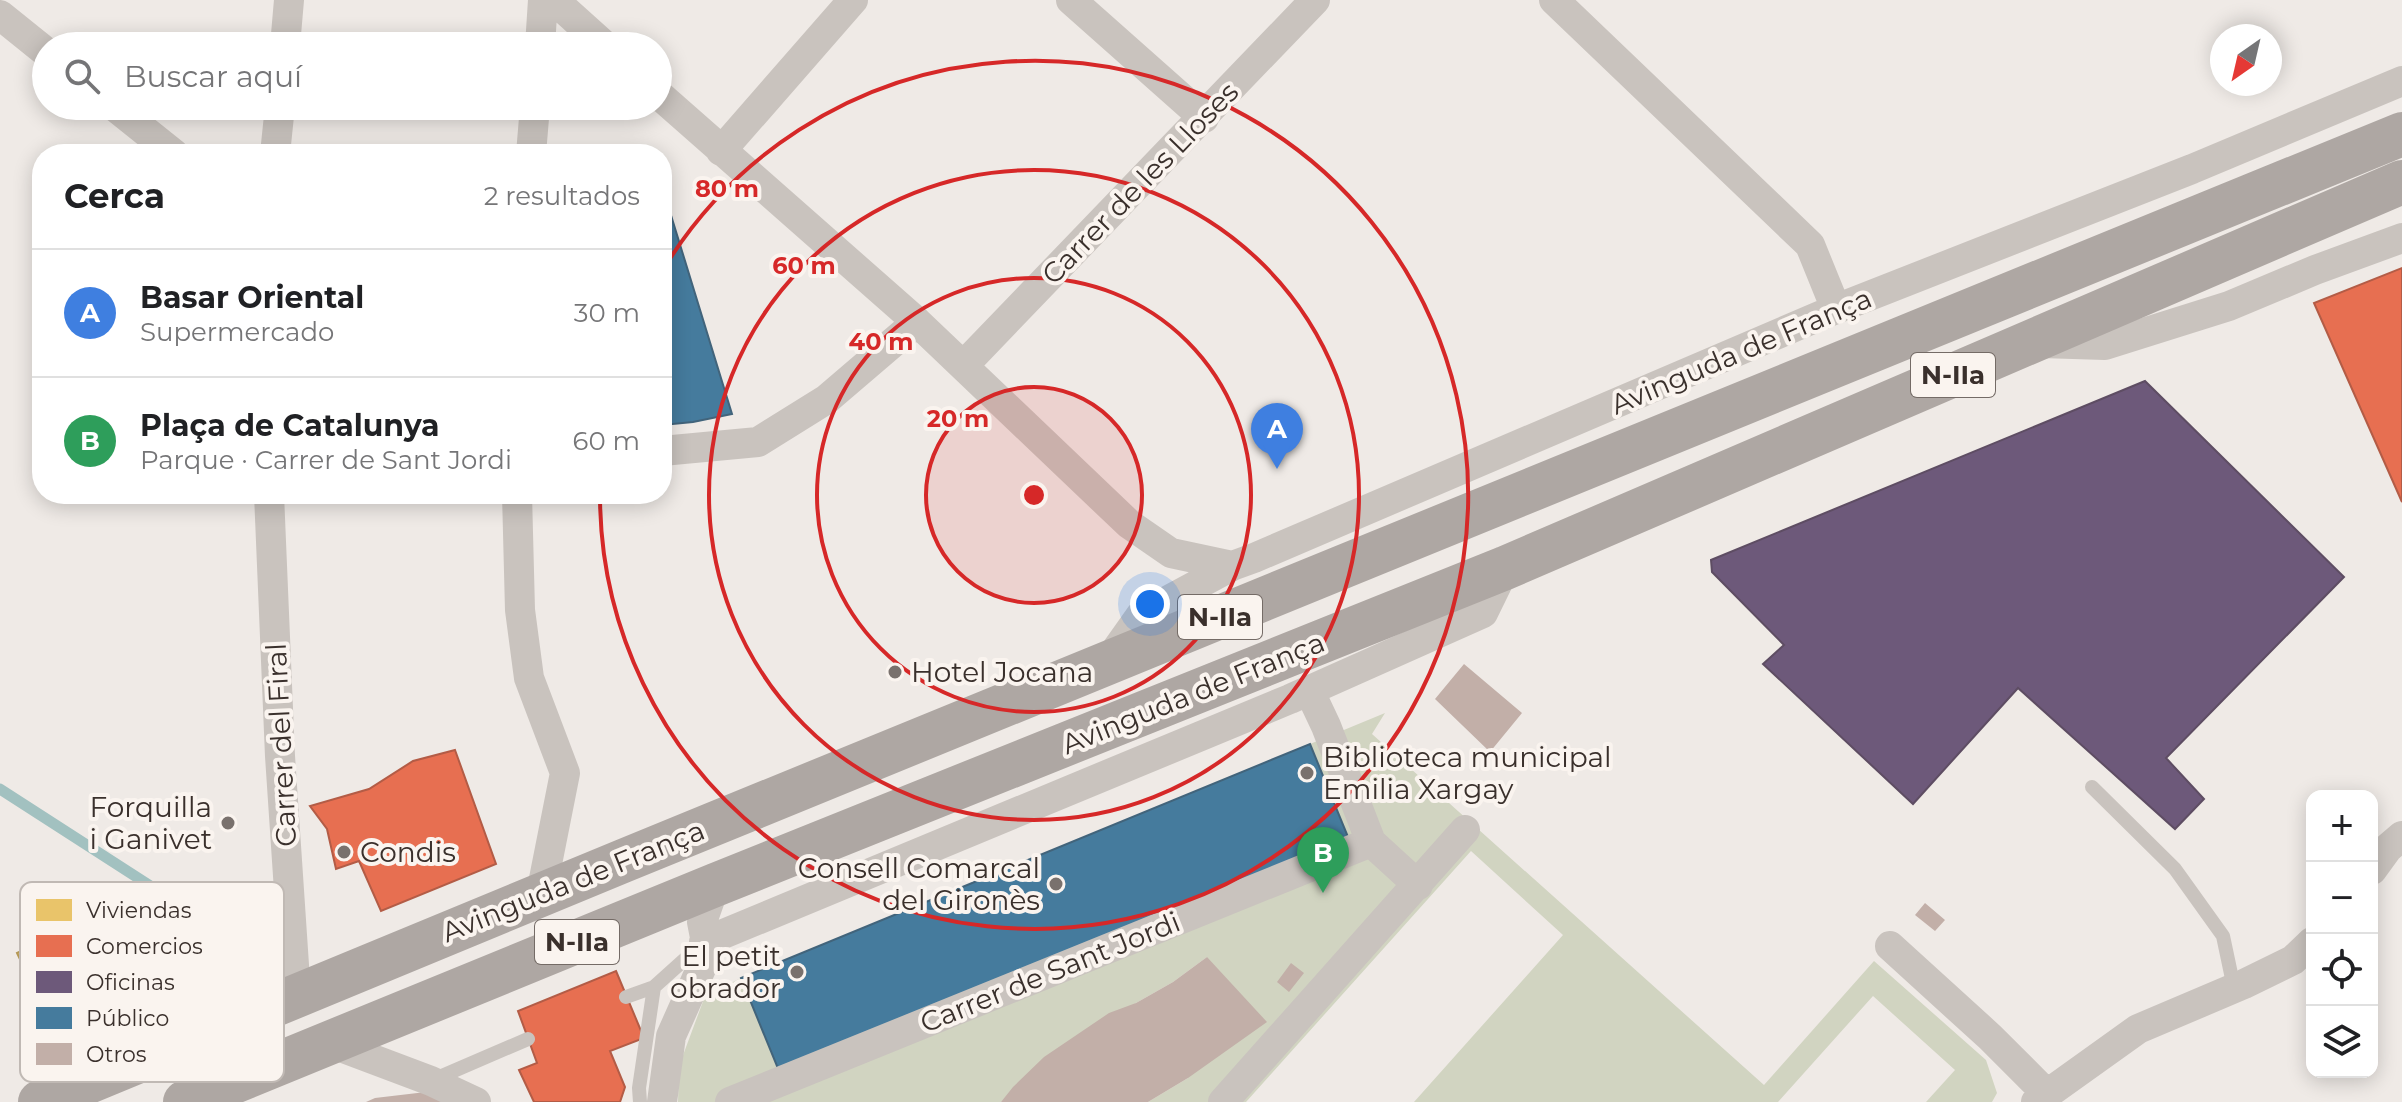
<!DOCTYPE html>
<html lang="es">
<meta charset="utf-8">
<style>
body{margin:0;font-family:Montserrat,sans-serif;background:#f2f2f2;color:#202124}
.controls{position:absolute;right:24px;bottom:24px;display:grid;overflow:hidden;border-radius:16px;box-shadow:0 4px 20px #0003}
.controls button{width:72px;height:72px;display:grid;place-items:center;padding:0;border:0;border-bottom:2px solid #e0e0e0;background:#fff;color:#202124;font:40px sans-serif}
.compass{position:absolute;left:2210px;top:24px;width:72px;height:72px;border-radius:50%;background:#fff;box-shadow:0 4px 20px #0003;rotate:214deg}
.you{position:absolute;left:1150px;top:604px;width:28px;height:28px;margin:-20px;border:6px solid #fff;border-radius:50%;background:#1a73e8;box-shadow:0 0 0 12px #1a73e833}
.badge{display:grid;place-items:center;width:52px;height:52px;border-radius:50%;background:#79716d;color:#fff;font-size:26px;font-weight:700}
.pin{position:absolute;translate:-50% -66px;filter:drop-shadow(0 2px 4px #0008)}
.pin::after{content:'';position:absolute;top:42px;width:28px;height:24px;background:inherit;clip-path:polygon(0 0,100% 0,50% 100%)}
.list{margin:0;padding:0;list-style:none}
h2{display:flex;justify-content:space-between;align-items:center;height:104px;margin:0;padding:0 32px;font-size:34px}
h2 small{font-size:26px;font-weight:400;color:#757577}
.list li{display:grid;grid-template-columns:52px 1fr auto;gap:24px;align-items:center;box-sizing:border-box;height:128px;padding:0 32px;border-top:2px solid #e0e0e0}
.list b{display:block;font-size:30px;white-space:nowrap}
.list p{margin:0;font-size:26px;white-space:nowrap;color:#757577}
.list em{font-size:26px;font-style:normal;color:#757577}
.icon{flex:none;width:44px;height:44px;fill:none;stroke:currentColor;stroke-width:2;stroke-linecap:round;stroke-linejoin:round}
.map{position:relative;flex:none;width:2402px;height:1102px;overflow:hidden}
.search{position:absolute;background:#fff;box-shadow:0 4px 20px #0003;left:32px;top:32px;width:640px;height:88px;display:flex;align-items:center;gap:20px;box-sizing:border-box;padding:0 28px;border-radius:44px;color:#757577;font-size:30px}
.panel{position:absolute;background:#fff;box-shadow:0 4px 20px #0003;left:32px;top:144px;width:640px;height:360px;border-radius:32px}
.map>svg:first-child{display:block}
.green{fill:#d1d4c1}
.homes{fill:#e9c46a;stroke:#b49857;stroke-width:2}
.shops{fill:#e76f51;stroke:#b35c46;stroke-width:2}
.offices{fill:#6d597a;stroke:#5e4d63;stroke-width:2}
.public{fill:#457b9d;stroke:#42647b;stroke-width:2}
.lines{fill:none;stroke-linecap:round;stroke-linejoin:round}
.stream{stroke:#a2c1c0;stroke-width:11}
.building{fill:#c2afa8}
.lane{stroke:#c9c3be;stroke-width:14}
.street{stroke:#c9c3be;stroke-width:30}
.primary{stroke:#aea7a3;stroke-width:44}
.ring{fill:none;stroke:#d62828;stroke-width:4}
.poi-dot{fill:#79716d;stroke:#faf4ef;stroke-width:3}
.labels{text-anchor:middle;dominant-baseline:central;stroke-width:8;stroke-linejoin:round;paint-order:stroke}
.shield{fill:#faf4ef;stroke:#746b66;stroke-width:2}
.shield-label{font-size:26px;font-weight:bold;fill:#3a302c}
.street-label{font-size:28px;fill:#3a302c;stroke:#faf4ef}
.poi-label{font-size:28px;fill:#3a302c;stroke:#faf4ef;text-anchor:start}
.key{fill:#faf4ef;stroke:#c0b9b4;stroke-width:2}
.key-label{font-size:22px;fill:#3a302c}
.centre{fill:#d62828;stroke:#faf4ef;stroke-width:4}
.ring-label{font-size:24px;text-anchor:middle;font-weight:bold;fill:#d62828;stroke:#faf4ef;stroke-width:8;stroke-linejoin:round;paint-order:stroke}
</style>
<div class="map">
<svg width="2402" height="1102" viewBox="0 0 2402 1102">
<rect width="100%" height="100%" fill="#efeae6"/>
<path class="green" d="M1385 713 1372 734 1764 1085 1874 961 1986 1060 1997 1093 1992 1102H1926L1955 1070 1873 996 1778 1102H1414L1563 935 1471 851 1246 1102H1148L1188 1078 1207 957 1173 982 1136 1003 1001 1102H678L679 1066 705 996 741 978 778 1070 1348 836 1310 744Z"/>
<path class="homes" d="M101 913 129 972 82 994 77 985 40 1002 17 953Z"/>
<path class="shops" d="M2402 268V502L2314 303Z
M455 750 496 864 381 911 359 861 336 869 327 829 310 806 369 789 413 761Z
M616 971 644 1038 610 1051 625 1087 620 1102H534L519 1070 537 1063 518 1011Z"/>
<path class="offices" d="M2145 381 2344 577 2166 758 2204 799 2175 829 2018 688 1913 804 1763 664 1784 645 1712 572 1711 560Z"/>
<path class="public" d="M662 186 732 414 693 422 663 425Z
M1310 744 1348 837 779 1071 741 978Z"/>
<g class="lines">
<path class="stream" d="M0 789 166 896 252 970"/>
</g>
<path class="building" d="M1464 664 1522 713 1490 752 1435 699Z
M1925 903 1945 920 1935 931 1915 915Z
M1207 957 1267 1022 1188 1078 1148 1102H1001L1013 1087 1044 1057 1109 1013 1136 1003 1173 982Z
M1291 963 1304 973 1289 992 1277 982Z
M426 1092 447 1102H366L375 1098Z"/>
<g class="lines">
<path class="lane" d="M2092 787 2175 869 2223 936 2234 988
M626 997 654 987 704 942
M435 1079 528 1039
M640 1102 639 1088 654 987"/>
<path class="street" d="M554 0 605 46
M1071 0 1204 118
M1554 0 1810 245 1836 309
M0 15 46 52
M285 46 289 0
M540 46 543 0
M658 94 917 322 1129 524 1171 553 1232 566
M114 106 174 154
M721 151 853 0
M275 154 280 106
M531 154 535 106
M2041 343 2105 345 2229 306 2315 270 2402 238
M964 365 1315 0
M662 451 758 442 827 399 917 322
M269 494 280 756 296 995
M517 494 520 610 529 678 565 773 541 894
M1107 663 1141 615 1232 566 1254 558 1836 309 2192 169 2402 81
M1309 690 1326 726 1371 842 1418 885
M2372 870 2388 848 2402 836
M704 942 1290 699 1483 613 1505 568
M1890 946 1990 1037 2046 1093
M330 1043 431 1081 476 1102
M662 1102 671 1036 708 953 702 922 715 885
M730 1102 1371 842
M1223 1102 1465 830
M2036 1102 2138 1029 2244 984 2293 960 2312 942"/>
<path class="primary" d="M40 1102 623 861 2402 134
M185 1102 715 885 1505 568 2402 182"/>
</g>
<circle cx="1034" cy="495" r="108" fill="#d62828" fill-opacity=".12"/>
<g class="ring">
<circle cx="1034" cy="495" r="108"/>
<circle cx="1034" cy="495" r="217"/>
<circle cx="1034" cy="495" r="325"/>
<path d="M664 268A434 434 0 1 1 600 495"/>
</g>
<g class="poi-dot">
<circle cx="895" cy="672" r="8"/>
<circle cx="1307" cy="773" r="8"/>
<circle cx="228" cy="823" r="8"/>
<circle cx="344" cy="852" r="8"/>
<circle cx="1056" cy="884" r="8"/>
<circle cx="797" cy="972" r="8"/>
</g>
<g class="labels">
<g class="shield">
<rect x="1911" y="353" width="84" height="44" rx="6"/>
<rect x="1178" y="595" width="84" height="44" rx="6"/>
<rect x="535" y="920" width="84" height="44" rx="6"/>
</g>
<g class="shield-label">
<text x="1953" y="375">N-IIa</text>
<text x="1220" y="617">N-IIa</text>
<text x="577" y="942">N-IIa</text>
</g>
<g class="street-label">
<text transform="translate(1140 183) rotate(-46)">Carrer de les Lloses</text>
<text transform="translate(1741 351) rotate(-23)">Avinguda de França</text>
<text transform="translate(1193 693) rotate(-22)">Avinguda de França</text>
<text transform="translate(281 745) rotate(-93)">Carrer del Firal</text>
<text transform="translate(573 881) rotate(-22)">Avinguda de França</text>
<text transform="translate(1050 972) rotate(-22)">Carrer de Sant Jordi</text>
</g>
<g class="poi-label">
<text x="911" y="672">Hotel Jocana</text>
<text x="1323" y="757">Biblioteca municipal<tspan x="1323" dy="32">Emilia Xargay</tspan></text>
<text x="212" y="807" text-anchor="end">Forquilla<tspan x="212" dy="32">i Ganivet</tspan></text>
<text x="360" y="852">Condis</text>
<text x="1040" y="868" text-anchor="end">Consell Comarcal<tspan x="1040" dy="32">del Gironès</tspan></text>
<text x="781" y="956" text-anchor="end">El petit<tspan x="781" dy="32">obrador</tspan></text>
</g>
</g>
<rect x="20" y="882" width="264" height="200" rx="12" class="key"/>
<rect x="36" y="899" width="36" height="22" fill="#e9c46a"/>
<rect x="36" y="935" width="36" height="22" fill="#e76f51"/>
<rect x="36" y="971" width="36" height="22" fill="#6d597a"/>
<rect x="36" y="1007" width="36" height="22" fill="#457b9d"/>
<rect x="36" y="1043" width="36" height="22" fill="#c2afa8"/>
<g class="key-label">
<text x="86" y="918">Viviendas</text>
<text x="86" y="954">Comercios</text>
<text x="86" y="990">Oficinas</text>
<text x="86" y="1026">Público</text>
<text x="86" y="1062">Otros</text>
</g>
<circle cx="1034" cy="495" r="12" class="centre"/>
<g class="ring-label">
<text x="727" y="197">80 m</text>
<text x="804" y="274">60 m</text>
<text x="881" y="350">40 m</text>
<text x="958" y="427">20 m</text>
</g>
</svg>
<div class="controls">
<button>+</button>
<button>−</button>
<button><svg class="icon" aria-label="locate" viewBox="0 0 24 24"><circle cx="12" cy="12" r="6"/><path d="M12 2v4M12 18v4M2 12h4M18 12h4"/></svg></button>
<button><svg class="icon" aria-label="layers" viewBox="0 0 24 24"><path d="M12 4l9 5-9 5-9-5zM3 14l9 5 9-5"/></svg></button>
</div>
<svg class="compass" viewBox="-18 -18 36 36"><path d="M0-13l5 13h-10z" fill="#e53935"/><path d="M0 13l5-13h-10z" fill="#757577"/></svg>
<div class="you"></div>
<div class="pin badge" style="left:1277px;top:469px;background:#3f7fe0">A</div>
<div class="pin badge" style="left:1323px;top:893px;background:#2e9e5b">B</div>
<div class="search"><svg class="icon" aria-label="search" viewBox="0 0 24 24"><circle cx="10" cy="10" r="6"/><path d="M15 15l6 6"/></svg>Buscar aquí</div>
<section class="panel">
<h2>Cerca<small>2 resultados</small></h2>
<ul class="list">
<li><span class="badge" style="background:#3f7fe0">A</span><div><b>Basar Oriental</b><p>Supermercado</p></div><em>30 m</em></li>
<li><span class="badge" style="background:#2e9e5b">B</span><div><b>Plaça de Catalunya</b><p>Parque · Carrer de Sant Jordi</p></div><em>60 m</em></li>
</ul>
</section>
</div>
